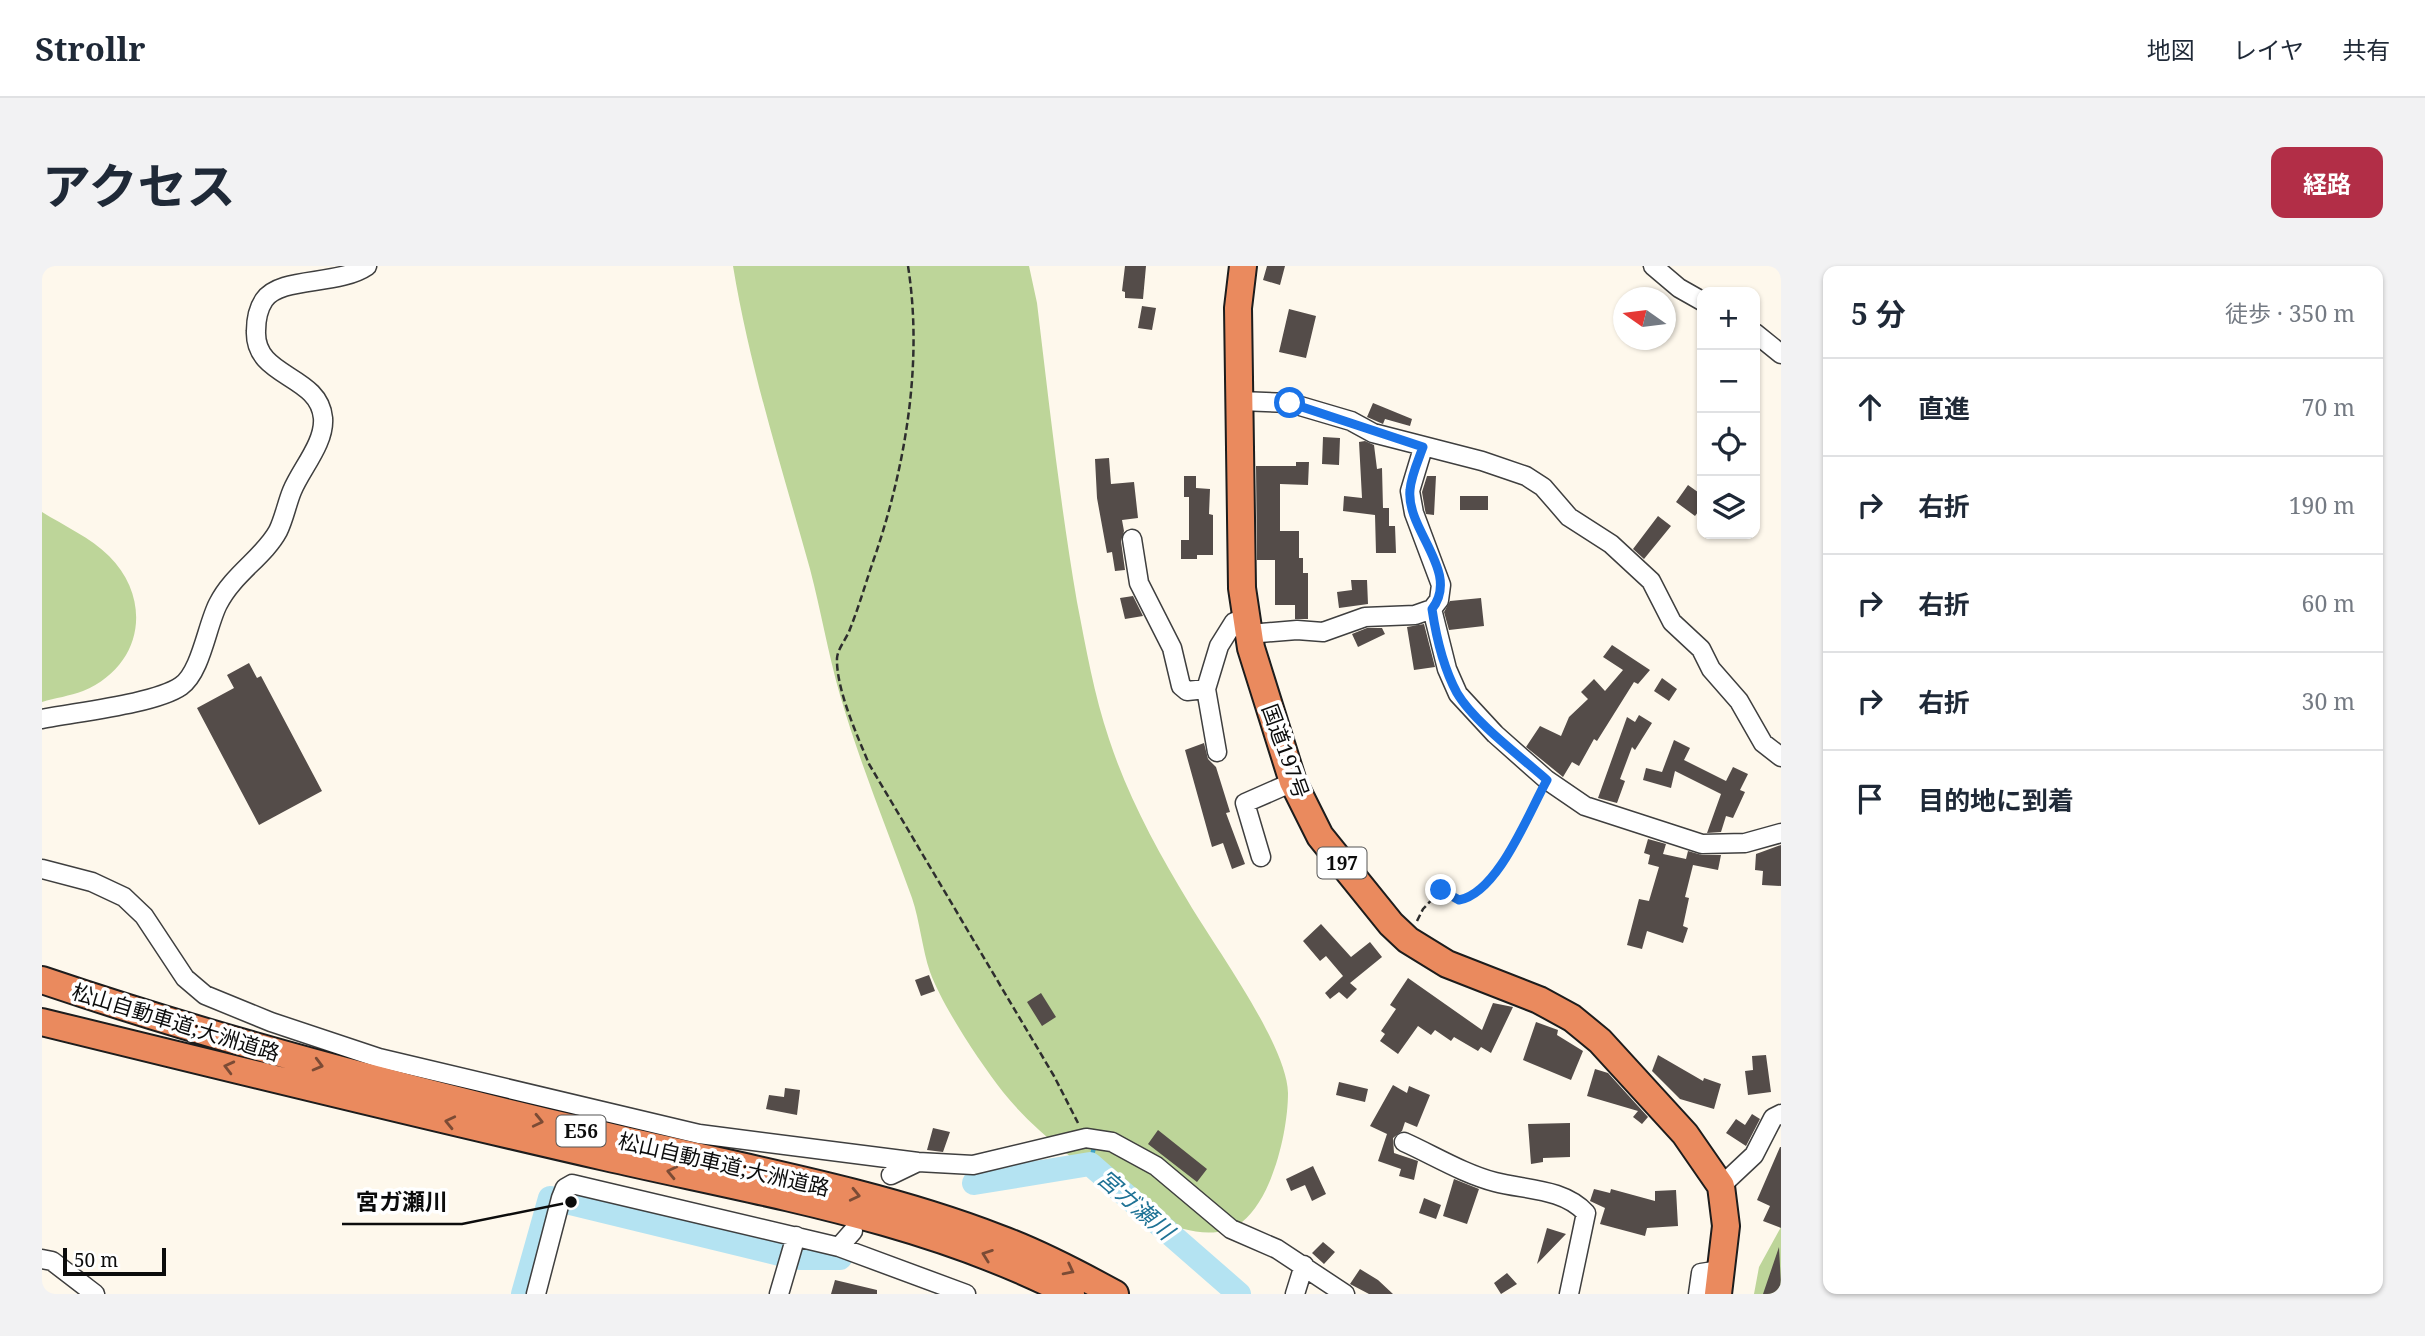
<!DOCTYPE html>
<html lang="ja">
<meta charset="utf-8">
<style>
body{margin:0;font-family:"Noto Serif","Noto Sans JP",serif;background:#f2f2f3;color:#1f2937}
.controls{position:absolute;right:21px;top:21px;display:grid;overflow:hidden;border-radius:14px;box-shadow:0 2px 5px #0004}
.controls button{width:63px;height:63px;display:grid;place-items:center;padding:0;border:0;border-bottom:2px solid #e0e1e3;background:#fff;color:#1f2937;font:35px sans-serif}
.compass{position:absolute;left:1571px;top:21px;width:63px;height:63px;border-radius:50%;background:#fff;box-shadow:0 2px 5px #0004;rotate:284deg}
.scale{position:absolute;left:21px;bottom:18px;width:103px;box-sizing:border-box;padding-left:7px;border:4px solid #0c0c0c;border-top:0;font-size:19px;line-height:24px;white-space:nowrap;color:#0c0c0c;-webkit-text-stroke:5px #fff;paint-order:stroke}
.stop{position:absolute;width:21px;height:21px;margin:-16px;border:5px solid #1a73e8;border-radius:50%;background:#fff}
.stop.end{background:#1a73e8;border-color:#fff;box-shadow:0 2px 7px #0008}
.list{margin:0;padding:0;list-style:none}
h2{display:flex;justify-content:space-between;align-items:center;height:91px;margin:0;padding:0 28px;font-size:30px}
h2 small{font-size:23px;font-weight:400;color:#747a83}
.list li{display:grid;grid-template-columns:46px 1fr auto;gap:21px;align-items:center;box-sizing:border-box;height:98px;padding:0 28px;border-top:2px solid #e0e1e3}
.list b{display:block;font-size:26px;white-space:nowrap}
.list em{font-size:23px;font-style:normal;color:#747a83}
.icon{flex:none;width:38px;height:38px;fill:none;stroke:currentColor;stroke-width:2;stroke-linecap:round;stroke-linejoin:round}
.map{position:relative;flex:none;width:1739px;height:1028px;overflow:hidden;border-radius:14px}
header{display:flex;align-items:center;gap:42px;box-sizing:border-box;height:98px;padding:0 35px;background:#fff;border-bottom:2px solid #e0e1e3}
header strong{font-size:33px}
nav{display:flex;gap:38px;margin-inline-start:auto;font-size:24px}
.intro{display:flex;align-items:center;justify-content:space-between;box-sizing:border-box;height:168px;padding:0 42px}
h1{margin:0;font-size:49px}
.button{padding:18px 32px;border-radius:14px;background:#b22e47;color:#fff;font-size:24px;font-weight:700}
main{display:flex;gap:42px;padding:0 42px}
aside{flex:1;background:#fff;border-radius:14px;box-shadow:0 2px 5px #0004}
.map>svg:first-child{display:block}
.forest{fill:#bdd599}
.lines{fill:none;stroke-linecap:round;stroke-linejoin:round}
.stream{stroke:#40a2c3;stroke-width:4.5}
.river{stroke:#b4e3f2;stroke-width:24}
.building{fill:#544c49}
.minor-casing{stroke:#3f3f3f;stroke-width:21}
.highway-casing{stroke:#1d1d1d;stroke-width:30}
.path{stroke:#2e2e2e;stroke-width:2.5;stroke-dasharray:7 3.5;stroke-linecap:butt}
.minor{stroke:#fff;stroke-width:18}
.highway{stroke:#ea8a5e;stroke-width:26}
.oneway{stroke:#7b4b35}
.route{stroke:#1a73e8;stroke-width:9}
.labels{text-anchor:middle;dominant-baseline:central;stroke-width:7;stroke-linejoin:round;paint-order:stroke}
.shield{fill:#fff;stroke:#555;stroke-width:2}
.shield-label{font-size:19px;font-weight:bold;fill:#0c0c0c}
.street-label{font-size:21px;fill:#0c0c0c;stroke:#fff}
.water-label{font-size:23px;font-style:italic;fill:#1e7295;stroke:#fff}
.leader{fill:none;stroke:#0c0c0c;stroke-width:2.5}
.callout-dot{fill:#0c0c0c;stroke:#fff;stroke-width:2.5}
.callout-label{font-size:23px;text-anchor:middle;font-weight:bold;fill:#0c0c0c;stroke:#fff;stroke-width:7;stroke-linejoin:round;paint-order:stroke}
</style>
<header>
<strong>Strollr</strong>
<nav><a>地図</a><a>レイヤ</a><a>共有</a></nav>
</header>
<div class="intro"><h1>アクセス</h1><a class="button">経路</a></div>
<main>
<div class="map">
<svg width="1739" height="1028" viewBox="0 0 1739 1028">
<rect width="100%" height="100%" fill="#fef8ec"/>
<path class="forest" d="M691 0H987L995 37C1007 137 1018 237 1035 336 1044 382 1052 429 1067 473 1086 531 1115 584 1147 637 1173 681 1245 779 1246 827 1246 865 1231 931 1200 956 1164 984 1102 950 1073 926 1033 893 993 866 961 826 937 795 901 741 888 706 880 682 878 656 870 632 846 565 818 498 798 429 786 387 779 345 768 303 740 202 708 103 691 0Z
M0 246C21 259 49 272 67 290 111 334 101 400 41 425 28 430 13 432 0 436Z
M1739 961V1028H1712L1717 1001Z"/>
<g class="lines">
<path class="stream" d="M1048 898 1053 877"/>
<path class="river" d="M932 917 1048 898 1197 1028
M758 992H798
M481 1028 508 932 738 988"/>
</g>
<path class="building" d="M1083 0H1104L1101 33 1083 32V26L1080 25Z
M1225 0H1243L1238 19 1221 14Z
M1100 40 1114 42 1110 64 1096 62Z
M1247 43 1274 50 1264 92 1237 86Z
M1331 137 1370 153 1368 160 1343 153 1341 158 1325 151Z
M1281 171 1298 172 1297 199 1280 198Z
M1323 175 1332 179 1335 203 1340 202 1341 242H1347V260H1353L1354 287H1334L1333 249 1301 245 1302 230 1320 232 1317 176Z
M1067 192 1069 218 1092 216 1096 252 1080 254 1082 265 1079 275 1083 304 1073 305 1070 286 1065 287 1055 232 1053 193Z
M1254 196H1267L1266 219 1238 218V265H1257V292H1261V307H1266V353H1253V339H1233V294H1215L1214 200H1254Z
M1142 210H1154V222L1168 223 1167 248 1171 249V289H1155V293H1139V274H1147V231H1142Z
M1385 210H1394L1392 249 1384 248 1383 244 1380 226Z
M1646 219 1660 229V241L1653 250 1634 236Z
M1418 230H1446V244H1418Z
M1616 250 1629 260 1602 293 1591 283Z
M1309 314H1325L1326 338 1297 342 1295 326 1310 324Z
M1091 330 1101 350 1083 353 1078 332Z
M1439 332 1442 360 1407 364 1402 346 1408 335Z
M1382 358 1393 401 1372 404 1365 361Z
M1325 362H1340L1343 368 1316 381 1310 368Z
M1570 379 1608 404 1596 418 1592 416 1555 475 1552 473 1537 500 1530 496 1521 511 1484 481 1498 460 1519 470 1527 451 1546 433 1539 426 1552 413 1563 425 1581 404 1561 391Z
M207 397 215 412 219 410 280 525 217 559 155 442 192 422 185 409Z
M1620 412 1635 423 1627 435 1612 425Z
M1597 449 1610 457 1593 484 1590 481 1578 513 1583 515 1575 537 1556 532 1585 451 1593 456Z
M1632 474 1648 482 1642 494 1684 515 1691 501 1706 508 1698 524 1703 526 1691 552 1684 550 1679 566 1665 567 1679 528 1633 505 1629 522 1601 514 1604 502 1620 506Z
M1162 477 1166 493 1174 501 1188 546 1184 547 1203 598 1190 603 1181 577 1170 581 1143 484Z
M1606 573 1624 578 1621 588 1644 593 1646 585 1660 589H1679L1676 604 1651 599 1643 631 1647 632 1641 660 1646 662 1641 677 1605 665 1600 683 1585 679 1597 633 1607 635 1617 601 1606 598 1608 589 1602 587Z
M1739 579V620L1720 619 1721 605 1713 604 1714 588Z
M1279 658 1309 691 1328 676 1340 691 1308 717 1315 723 1305 733 1297 726 1288 733 1283 727 1301 710 1284 690 1278 695 1261 675Z
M887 709 893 725 879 730 873 714Z
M1366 712 1440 764 1451 737 1471 741 1449 787 1439 781 1436 785 1412 771 1409 775 1393 764 1389 769 1376 760 1356 788 1338 775 1343 768 1339 765 1354 743 1348 739Z
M999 727 1014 751 1000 760 985 736Z
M1494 756 1516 764 1515 769 1541 785 1529 814 1481 794Z
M1616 789 1661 815 1662 812 1679 818 1672 843 1638 833 1610 805Z
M1724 789 1729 826 1706 829 1703 805 1711 804 1710 790Z
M1553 803 1566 807 1606 851 1600 858 1591 851 1596 845 1545 830Z
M1297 816 1326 823 1323 836 1294 829Z
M1351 819 1365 827 1367 820 1388 829 1375 861 1363 856 1360 865 1351 872 1352 887 1376 895 1372 914 1357 910 1359 903 1336 895 1345 868 1328 860Z
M743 822 758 824 755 849 724 843 727 829 742 831Z
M1710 848 1718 853 1704 880 1684 867 1694 853 1703 859Z
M1528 857V891L1501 892V896L1489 898 1486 858Z
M891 862 908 866 901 886 885 884Z
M1116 864 1165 903 1155 916 1106 878Z
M1738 881H1739V962L1721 955 1728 940 1715 934Z
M1271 900 1284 928 1270 935 1263 919 1249 925 1244 913Z
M1412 913 1437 923 1425 958 1401 950Z
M1552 923 1568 927 1569 923 1613 935V925L1634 924 1636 960 1605 962 1603 970 1558 958 1563 942 1548 935Z
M1382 932 1399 939 1394 953 1377 947Z
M1505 962 1524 968 1495 998Z
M1281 976 1293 986 1282 998 1270 987Z
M1737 981 1739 1019 1736 1028H1721Z
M1318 1003 1336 1014 1351 1028H1327L1308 1018Z
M1465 1007 1475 1018 1459 1028 1452 1017Z
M793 1014 835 1024V1028H789Z"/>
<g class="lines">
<defs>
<path id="minor" d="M1611 0 1637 22 1660 35
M1713 67 1739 88
M1198 135 1248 137 1309 155 1331 167 1440 195 1484 210 1501 221 1527 251 1569 278 1609 315 1630 356 1659 383 1669 403 1697 435 1721 477 1739 491
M1090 273 1097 317 1130 382 1139 420 1145 425 1164 423 1177 380 1192 356 1205 352
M1390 343 1405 403 1416 428 1453 468 1505 514 1543 540 1660 578 1703 577 1739 567
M1207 368 1255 364 1281 366 1323 351 1373 349 1390 343 1397 334 1399 319 1372 247 1368 225 1381 182
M1164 423 1175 486
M0 453C34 446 113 438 139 420 159 406 165 359 176 338 191 308 222 291 236 265 242 253 245 237 250 225 259 203 283 177 281 152 277 108 212 112 214 65 214 55 216 43 222 34 238 10 296 20 325 0
M1219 591 1203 537 1251 516
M0 603 50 616 82 631 102 650 143 712 163 729 229 756 337 792 657 868 876 896 931 899 1044 872 1070 876 1114 900 1189 963 1235 983 1303 1028
M1362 876C1391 889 1422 908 1453 916 1483 924 1521 922 1544 947L1527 1028
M849 909 876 896
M1679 920 1712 889 1731 852 1739 848
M797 981 811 965
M0 993 10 995 53 1028
M494 1028 519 932 523 922 530 918 797 981 924 1028
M737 1028 754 970
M1253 1028 1262 999
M1656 1028 1659 1007 1678 1004"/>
<path id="highway" d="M1201 0 1196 42 1200 322 1209 382 1251 516 1278 570 1349 658 1366 674 1405 698 1497 734 1530 752 1558 775 1643 868 1679 920 1684 960 1676 1028
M0 714C180 775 362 823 548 866 680 898 830 923 956 972 997 987 1035 1007 1073 1028
M0 756C187 802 375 848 563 891 720 927 885 953 1029 1028"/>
</defs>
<use href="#minor" class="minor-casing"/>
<use href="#highway" class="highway-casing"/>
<path class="path" d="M866 0C881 95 864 197 834 287 825 312 818 338 808 363 805 372 796 382 795 392 794 423 815 469 827 498L1012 810 1036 857
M1375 655 1381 643 1399 624 1417 634C1455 627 1480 559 1498 527"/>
<use href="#minor" class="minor"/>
<use href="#highway" class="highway"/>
</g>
<defs><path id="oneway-chevron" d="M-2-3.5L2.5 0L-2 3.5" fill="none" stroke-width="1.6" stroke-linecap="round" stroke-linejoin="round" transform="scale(1.75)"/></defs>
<g class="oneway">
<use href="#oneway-chevron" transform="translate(276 799) rotate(15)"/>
<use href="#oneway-chevron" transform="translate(187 801) rotate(-166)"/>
<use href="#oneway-chevron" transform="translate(496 855) rotate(13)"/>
<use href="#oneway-chevron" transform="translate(408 856) rotate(-167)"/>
<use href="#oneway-chevron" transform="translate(630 906) rotate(-167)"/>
<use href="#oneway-chevron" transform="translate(813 929) rotate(13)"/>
<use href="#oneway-chevron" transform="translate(945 989) rotate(-160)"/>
<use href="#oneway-chevron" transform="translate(1027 1004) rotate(27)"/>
</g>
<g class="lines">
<path class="route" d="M1248 137 1381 181C1376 195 1369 210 1368 224 1364 264 1419 306 1390 343 1394 370 1402 403 1415 427 1432 456 1479 491 1505 514 1486 548 1456 627 1417 634L1399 624"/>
</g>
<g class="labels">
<g class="shield">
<rect x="1275.5" y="581.5" width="49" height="31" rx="5"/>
<rect x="514.5" y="849.5" width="49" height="31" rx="5"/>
</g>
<g class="shield-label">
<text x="1300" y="597">197</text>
<text x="539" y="865">E56</text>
</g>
<g class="street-label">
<text transform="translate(1244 485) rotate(70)">国道197号</text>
<text transform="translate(134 756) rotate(17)">松山自動車道;大洲道路</text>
<text transform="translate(682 898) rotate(13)">松山自動車道;大洲道路</text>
</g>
<g class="water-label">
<text transform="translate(1094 938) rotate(41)">宮ガ瀬川</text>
</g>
</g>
<path class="leader" d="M529 936L420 958H300"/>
<circle class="callout-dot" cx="529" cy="936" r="7"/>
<g class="callout-label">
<text x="360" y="944">宮ガ瀬川</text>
</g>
</svg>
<div class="controls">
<button>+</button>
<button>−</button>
<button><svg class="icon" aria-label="locate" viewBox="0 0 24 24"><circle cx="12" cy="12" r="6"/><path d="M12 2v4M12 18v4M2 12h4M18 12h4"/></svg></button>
<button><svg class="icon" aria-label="layers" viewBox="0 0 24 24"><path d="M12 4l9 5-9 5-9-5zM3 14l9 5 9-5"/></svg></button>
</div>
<svg class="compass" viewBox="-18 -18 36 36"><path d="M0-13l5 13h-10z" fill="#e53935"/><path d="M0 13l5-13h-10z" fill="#747a83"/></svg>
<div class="scale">50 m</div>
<div class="stop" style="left:1248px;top:137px"></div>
<div class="stop end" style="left:1399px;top:624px"></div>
</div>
<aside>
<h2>5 分<small>徒歩 · 350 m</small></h2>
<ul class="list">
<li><svg class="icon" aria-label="ahead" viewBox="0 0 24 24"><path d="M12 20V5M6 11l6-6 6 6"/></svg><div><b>直進</b></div><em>70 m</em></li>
<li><svg class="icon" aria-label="right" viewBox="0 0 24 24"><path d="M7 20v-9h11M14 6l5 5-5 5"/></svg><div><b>右折</b></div><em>190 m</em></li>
<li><svg class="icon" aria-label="right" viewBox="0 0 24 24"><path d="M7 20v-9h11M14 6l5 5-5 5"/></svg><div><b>右折</b></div><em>60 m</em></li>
<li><svg class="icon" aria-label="right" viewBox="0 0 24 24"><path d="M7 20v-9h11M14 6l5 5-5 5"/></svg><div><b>右折</b></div><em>30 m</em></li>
<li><svg class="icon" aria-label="arrive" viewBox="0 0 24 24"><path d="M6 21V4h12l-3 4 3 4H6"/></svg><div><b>目的地に到着</b></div></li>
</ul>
</aside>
</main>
